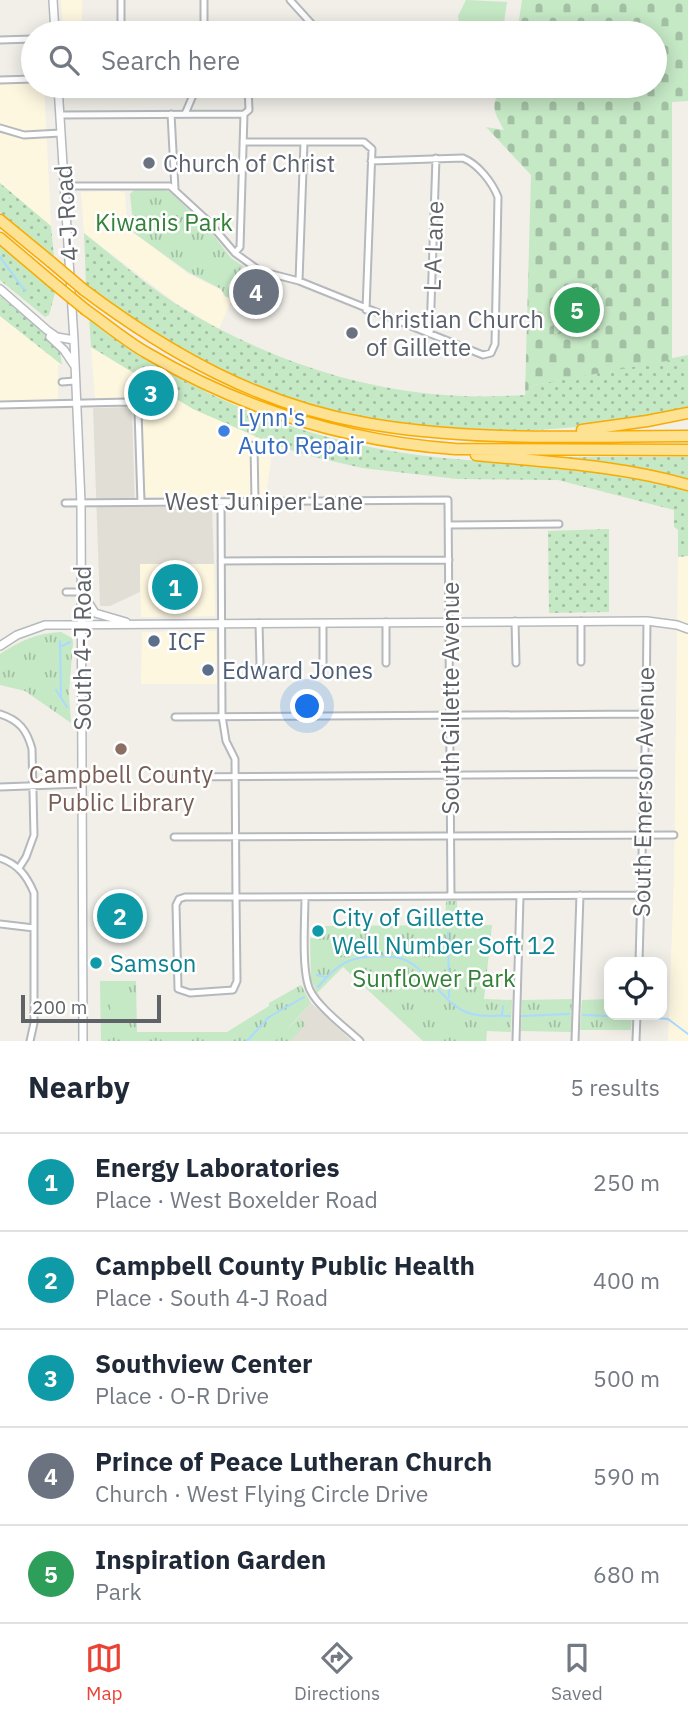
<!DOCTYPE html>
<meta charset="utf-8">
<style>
body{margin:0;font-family:"IBM Plex Sans",sans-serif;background:#f2f2f3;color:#1f2937}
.controls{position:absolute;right:21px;bottom:21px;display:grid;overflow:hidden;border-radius:14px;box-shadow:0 4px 18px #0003}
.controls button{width:63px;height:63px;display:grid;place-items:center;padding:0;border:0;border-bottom:2px solid #e0e1e3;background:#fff;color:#1f2937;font:35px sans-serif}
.scale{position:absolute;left:21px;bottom:18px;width:140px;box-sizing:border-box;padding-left:7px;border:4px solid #5f6368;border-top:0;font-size:19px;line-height:24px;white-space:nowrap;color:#5f6368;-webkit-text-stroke:5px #fff;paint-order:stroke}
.you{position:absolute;left:308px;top:707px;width:24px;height:24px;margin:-18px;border:5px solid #fff;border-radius:50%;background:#1a73e8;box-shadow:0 0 0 10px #1a73e833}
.badge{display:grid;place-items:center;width:46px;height:46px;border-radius:50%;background:#ea4335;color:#fff;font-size:23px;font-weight:700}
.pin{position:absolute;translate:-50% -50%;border:4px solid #fff;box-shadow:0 2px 7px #0006}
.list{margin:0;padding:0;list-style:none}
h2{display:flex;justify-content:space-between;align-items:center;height:91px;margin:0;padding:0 28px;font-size:30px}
h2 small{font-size:23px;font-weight:400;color:#747a83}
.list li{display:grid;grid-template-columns:46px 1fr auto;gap:21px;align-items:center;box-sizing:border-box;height:98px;padding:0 28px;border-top:2px solid #e0e1e3}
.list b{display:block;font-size:26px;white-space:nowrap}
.list p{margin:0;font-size:23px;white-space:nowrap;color:#747a83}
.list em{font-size:23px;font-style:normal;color:#747a83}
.icon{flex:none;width:38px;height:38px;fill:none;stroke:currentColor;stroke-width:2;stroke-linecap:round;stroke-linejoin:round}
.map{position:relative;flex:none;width:688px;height:1041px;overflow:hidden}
.search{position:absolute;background:#fff;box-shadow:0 4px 18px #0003;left:21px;right:21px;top:21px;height:77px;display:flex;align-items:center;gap:18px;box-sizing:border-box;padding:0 24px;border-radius:38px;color:#747a83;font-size:26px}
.sheet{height:581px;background:#fff}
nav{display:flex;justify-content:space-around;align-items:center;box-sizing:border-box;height:98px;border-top:2px solid #e0e1e3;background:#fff;font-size:19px;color:#747a83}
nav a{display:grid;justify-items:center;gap:4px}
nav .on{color:#ea4335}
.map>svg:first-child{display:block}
.commercial{fill:#fef7e0}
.education{fill:#e1ded6}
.grass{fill:url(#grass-dots)}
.cemetery{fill:url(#cemetery-stones)}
.park{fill:url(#park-tufts)}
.garden{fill:url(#garden-furrows)}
.pitch{fill:#c5e8c5}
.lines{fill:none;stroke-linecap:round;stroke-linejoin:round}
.stream{stroke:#aadaff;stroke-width:2}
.street-casing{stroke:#b5b8bc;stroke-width:9}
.secondary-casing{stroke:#b6babf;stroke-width:10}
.highway-casing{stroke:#f9ab00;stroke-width:13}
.street{stroke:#fff;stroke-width:5}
.secondary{stroke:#fff;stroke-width:7}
.highway{stroke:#fde293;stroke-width:10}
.highway-bridge-casing{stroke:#f9ab00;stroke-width:13;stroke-linecap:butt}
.highway-bridge{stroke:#fde293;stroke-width:10}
.worship-dot{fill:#6b7280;stroke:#fff;stroke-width:2.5}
.shop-dot{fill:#3f7fe0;stroke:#fff;stroke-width:2.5}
.service-dot{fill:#5c6f8a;stroke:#fff;stroke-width:2.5}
.education-dot{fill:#8d6e63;stroke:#fff;stroke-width:2.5}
.culture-dot{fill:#0f9aa8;stroke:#fff;stroke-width:2.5}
.labels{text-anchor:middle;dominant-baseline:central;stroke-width:5;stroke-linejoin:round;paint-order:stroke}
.worship-label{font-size:24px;fill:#5b616d;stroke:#fff;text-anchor:start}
.street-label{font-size:24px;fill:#5f6368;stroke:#fff}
.park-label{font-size:24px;fill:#348238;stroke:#fff}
.shop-label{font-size:24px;fill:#366cbe;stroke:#fff;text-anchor:start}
.service-label{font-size:24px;fill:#4e5e75;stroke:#fff;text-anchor:start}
.education-label{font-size:24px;fill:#785e54;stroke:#fff}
.culture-label{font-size:24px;fill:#0d838f;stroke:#fff;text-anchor:start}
</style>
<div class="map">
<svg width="688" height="1041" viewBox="0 0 688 1041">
<defs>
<pattern id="grass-dots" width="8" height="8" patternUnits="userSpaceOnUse" patternTransform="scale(1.75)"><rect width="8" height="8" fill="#c5e8c5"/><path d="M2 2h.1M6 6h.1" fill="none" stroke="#a3c0a4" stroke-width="1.8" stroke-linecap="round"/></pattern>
<pattern id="cemetery-stones" width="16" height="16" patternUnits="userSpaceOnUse" patternTransform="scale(1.75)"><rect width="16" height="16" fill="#c5e8c5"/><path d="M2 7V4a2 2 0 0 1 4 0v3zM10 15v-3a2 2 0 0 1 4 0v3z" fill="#a3c0a4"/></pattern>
<pattern id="park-tufts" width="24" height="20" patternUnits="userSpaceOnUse" patternTransform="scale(1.75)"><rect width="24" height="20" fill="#c5e8c5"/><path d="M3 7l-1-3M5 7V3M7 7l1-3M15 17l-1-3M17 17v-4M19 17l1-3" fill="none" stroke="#a3c0a4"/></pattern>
<pattern id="garden-furrows" width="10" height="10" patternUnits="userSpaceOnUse" patternTransform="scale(1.75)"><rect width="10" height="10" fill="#c5e8c5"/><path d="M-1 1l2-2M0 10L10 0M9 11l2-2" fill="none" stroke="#a3c0a4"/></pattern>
</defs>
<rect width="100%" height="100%" fill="#f1efe8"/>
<path class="commercial" d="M61 0H82V33H63Z
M33 82V86H44L51 226 0 183V83Z
M118 191 125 193 127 232 134 233 188 274 221 290 224 297 232 299 219 329 176 303 84 233 81 192Z
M0 316 62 365H58V408L0 410Z
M91 347 193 409 273 444 266 496 147 497 144 489 140 406 130 398H95Z
M688 556V1041H668L674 878 678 557Z
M140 564H214L215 616 141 617Z
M142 632 216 631 217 684H141Z"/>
<path class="education" d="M129 407 132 410 135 507H212L214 564H140V592L110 606H100L93 408Z
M311 1003 352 1041H277Z"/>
<path class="grass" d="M0 183 51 226 54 257 0 212Z
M84 233C114 257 144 283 176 304 260 357 361 392 461 396 482 397 504 396 525 395L534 385 688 355V409C660 414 632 421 604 424 409 449 240 407 86 284Z
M0 244 56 289 49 315 45 317 0 280Z
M0 296 59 346 62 365 0 316Z
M89 316C182 394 299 439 418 455 485 464 553 463 620 473 643 476 666 483 688 488V556L678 557V530L674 527V510L558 480 458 479 362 468 306 455 273 444 193 409 91 347Z
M552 457H688V481L544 459Z
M609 529V612L549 613 548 531Z"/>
<path class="cemetery" d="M522 0H688V101L672 102V360L534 385 525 395 531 175 486 127 504 130C493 110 491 107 501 86H655V33H517Z"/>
<path class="park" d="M134 190H166L170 192 207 227 231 258 243 266 228 285 231 298 225 296 221 289 188 272 134 233 130 194Z
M61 632 72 638 73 642 69 693 71 723 25 691 0 685V654C20 641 37 633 61 632Z
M446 901H457V925H492L484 999 512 1000 511 1032 487 1031 486 1041H423L343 967 317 993 311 980 310 938H321L322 930H325V926L445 925Z
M100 981H136L137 1032H227L269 1006V1003L301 985 311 1003 287 1029 299 1018 306 1024 290 1041H278L279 1039 277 1041H101Z
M572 999 571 1032 521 1031 522 1000Z
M609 999V1015H632L631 1030H580L582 1000Z"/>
<path class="garden" d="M558 287C567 291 588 293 597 287L600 305 596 308V328L600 329V333L554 334V318L558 319V311L554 307V300L558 301V293L554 290Z"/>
<path class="pitch" d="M466 0 507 2 503 30 498 33H465L460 30 458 16Z
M460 936H482V961L460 960Z
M105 981H107V1013H110L111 996 122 998 121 1030H111L110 1015 106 1017V1015H100L104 1013Z"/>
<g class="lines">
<path class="stream" d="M0 257 25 291
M60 641 61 696
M62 646 70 642
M56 690 67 707
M448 932 449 997
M317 975 326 977
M318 987C339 962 350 956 383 956 394 956 405 958 414 965 432 979 445 1003 466 1012 479 1018 496 1015 510 1016
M502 1015 503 1006
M583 1015 631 1017
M522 1016 569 1014
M643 1017 668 1019 688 1034
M247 1041 269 1017 304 997"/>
<defs>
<path id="street" d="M121 0V33
M204 0V33
M290 0 320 33
M0 40 33 39
M0 80 33 79
M171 114 175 189
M185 114 197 86
M244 114 249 110 248 86
M60 115 244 114
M0 128 24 135 61 133
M243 142H364L372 149 366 310
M65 186H170L207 220 235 253 260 271 299 281 483 355 491 353 495 344 498 197C492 182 478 164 463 158L371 161
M235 253 240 247 244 114
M299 281 304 142
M430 334 436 158
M62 382 75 381
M0 405 128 402 135 405 138 411 141 502
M254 445 255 501
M221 502 222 716 226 741 235 759 236 897 641 895
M65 503 448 500 451 896
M448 525 559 524
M221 561 449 560
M66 592H82
M515 621 516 663
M581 621V662
M386 622V663
M259 623 260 664
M323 623V663
M0 714C19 720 27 730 32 749L34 835 26 857 19 868
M175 717 646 714
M175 777 644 774
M0 787 82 784
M174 837 674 835
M0 858C18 864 27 876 34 893V1023L30 1041
M185 897H236L237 981 233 990 190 993 178 989 176 905 179 899Z
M305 897C305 919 301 971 310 990 318 1007 346 1028 360 1041
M0 924 34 928
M639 962 646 714 647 621
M516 1041 520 896
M575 1041 580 895
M636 1041 637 1015"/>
<path id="secondary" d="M53 0 55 33
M58 86 74 340 81 503 83 1041
M0 289 47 330 57 337 74 340
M50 337 64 350 74 365
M83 594 95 613 126 622
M0 646 17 635 45 625 647 621 677 625 688 629"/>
<path id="highway" d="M0 220 51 262
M0 238 52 282
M84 290C168 353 260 405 365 423 471 442 581 436 688 436
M86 310C106 324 126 341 147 353 242 409 346 441 455 449L688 450
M582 430 647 421 688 413
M476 455C547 462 619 465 688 485"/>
</defs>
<use href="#street" class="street-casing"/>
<use href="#secondary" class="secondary-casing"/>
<use href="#highway" class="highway-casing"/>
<use href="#street" class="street"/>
<use href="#secondary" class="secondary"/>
<use href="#highway" class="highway"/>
<defs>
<path id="highway-bridge" d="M51 262 84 290
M52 282 86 310"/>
</defs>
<use href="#highway-bridge" class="highway-bridge-casing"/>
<use href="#highway-bridge" class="highway-bridge"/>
</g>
<g class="worship-dot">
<circle cx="149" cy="163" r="7"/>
<circle cx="352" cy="333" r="7"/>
</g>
<circle class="shop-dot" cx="224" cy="431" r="7"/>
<g class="service-dot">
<circle cx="154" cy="641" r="7"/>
<circle cx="208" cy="670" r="7"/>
</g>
<circle class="education-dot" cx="121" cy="749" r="7"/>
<g class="culture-dot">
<circle cx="318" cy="931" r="7"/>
<circle cx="96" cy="963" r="7"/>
</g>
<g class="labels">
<g class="worship-label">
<text x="163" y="163">Church of Christ</text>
<text x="366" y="319">Christian Church<tspan x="366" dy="28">of Gillette</tspan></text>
</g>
<g class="street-label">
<text transform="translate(66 213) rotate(-94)">4-J Road</text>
<text transform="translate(433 246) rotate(-88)">L A Lane</text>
<text x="264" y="501">West Juniper Lane</text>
<text transform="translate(82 648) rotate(-90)">South 4-J Road</text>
<text transform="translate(450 698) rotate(-90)">South Gillette Avenue</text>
<text transform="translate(643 792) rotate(-89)">South Emerson Avenue</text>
</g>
<g class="park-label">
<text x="164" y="222">Kiwanis Park</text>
<text x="434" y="978">Sunflower Park</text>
</g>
<g class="shop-label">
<text x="238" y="417">Lynn's<tspan x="238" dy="28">Auto Repair</tspan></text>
</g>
<g class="service-label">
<text x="168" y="641">ICF</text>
<text x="222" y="670">Edward Jones</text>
</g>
<g class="education-label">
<text x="121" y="774">Campbell County<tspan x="121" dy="28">Public Library</tspan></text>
</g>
<g class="culture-label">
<text x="332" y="917">City of Gillette<tspan x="332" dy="28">Well Number Soft 12</tspan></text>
<text x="110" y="963">Samson</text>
</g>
</g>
</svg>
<div class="controls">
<button><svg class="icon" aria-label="locate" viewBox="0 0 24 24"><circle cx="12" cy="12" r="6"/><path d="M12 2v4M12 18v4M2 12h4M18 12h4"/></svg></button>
</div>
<div class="scale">200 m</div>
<div class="you"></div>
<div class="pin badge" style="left:175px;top:587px;background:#0f9aa8">1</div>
<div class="pin badge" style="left:120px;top:916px;background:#0f9aa8">2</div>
<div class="pin badge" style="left:151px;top:393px;background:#0f9aa8">3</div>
<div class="pin badge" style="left:256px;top:292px;background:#6b7280">4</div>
<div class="pin badge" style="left:577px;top:310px;background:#2e9e5b">5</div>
<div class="search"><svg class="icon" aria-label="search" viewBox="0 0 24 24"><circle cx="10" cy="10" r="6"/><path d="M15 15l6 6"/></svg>Search here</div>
</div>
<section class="sheet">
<h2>Nearby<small>5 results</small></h2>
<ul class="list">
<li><span class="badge" style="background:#0f9aa8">1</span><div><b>Energy Laboratories</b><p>Place · West Boxelder Road</p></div><em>250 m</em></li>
<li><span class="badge" style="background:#0f9aa8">2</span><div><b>Campbell County Public Health</b><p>Place · South 4-J Road</p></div><em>400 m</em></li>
<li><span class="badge" style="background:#0f9aa8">3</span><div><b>Southview Center</b><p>Place · O-R Drive</p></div><em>500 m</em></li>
<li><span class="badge" style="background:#6b7280">4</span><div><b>Prince of Peace Lutheran Church</b><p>Church · West Flying Circle Drive</p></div><em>590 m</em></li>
<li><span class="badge" style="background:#2e9e5b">5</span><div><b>Inspiration Garden</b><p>Park</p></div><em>680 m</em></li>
</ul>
</section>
<nav>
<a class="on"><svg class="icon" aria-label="map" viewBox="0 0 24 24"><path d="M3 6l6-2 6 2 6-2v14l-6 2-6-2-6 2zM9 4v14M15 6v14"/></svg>Map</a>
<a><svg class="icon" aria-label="directions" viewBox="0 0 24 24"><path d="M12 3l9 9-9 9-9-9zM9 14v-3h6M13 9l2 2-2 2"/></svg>Directions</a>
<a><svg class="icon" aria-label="saved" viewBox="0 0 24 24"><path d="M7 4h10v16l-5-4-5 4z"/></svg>Saved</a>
</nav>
